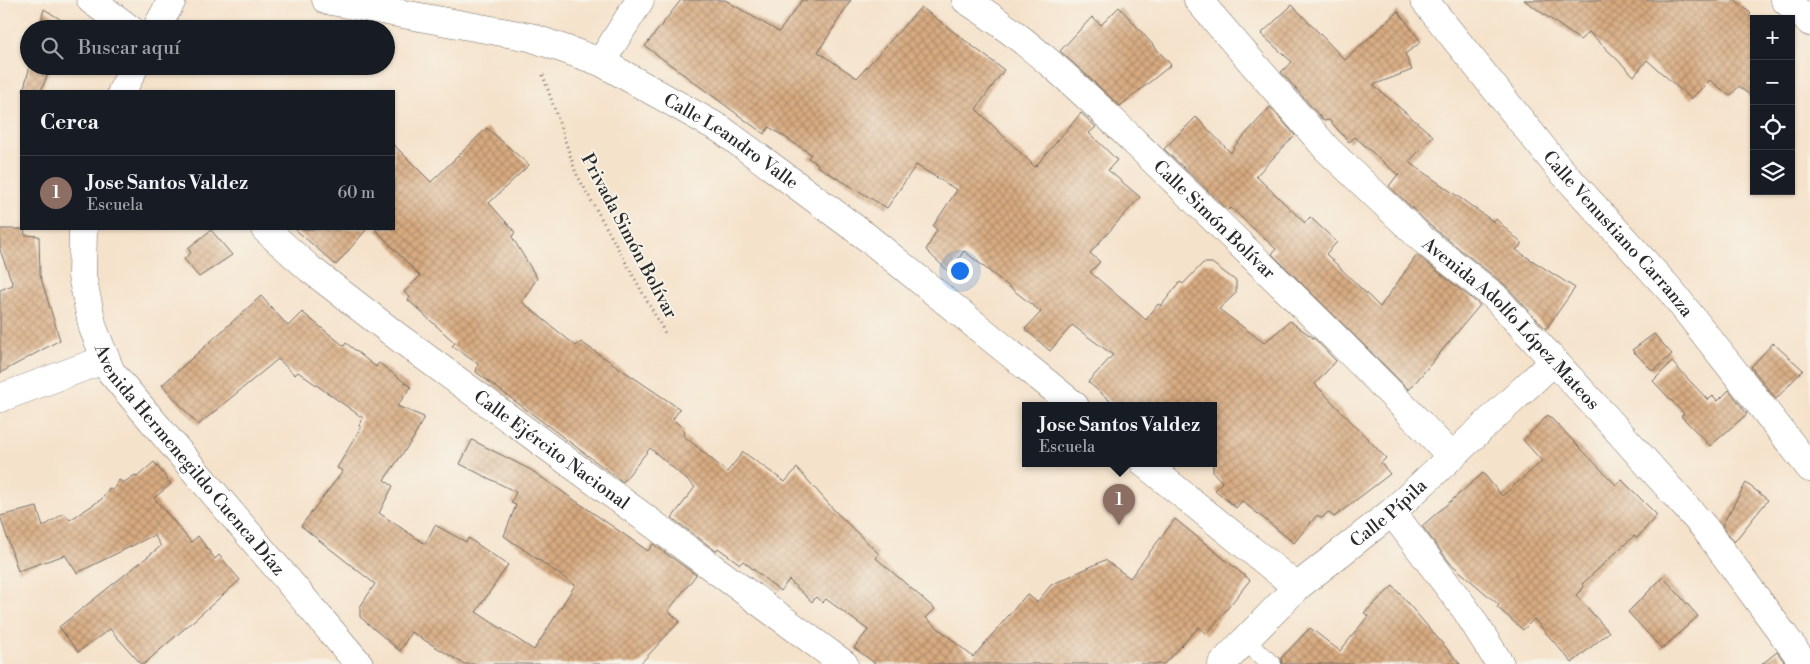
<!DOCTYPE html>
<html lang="es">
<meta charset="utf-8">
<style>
body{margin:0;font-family:"Libre Bodoni",serif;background:#20242c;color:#f1f3f6}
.controls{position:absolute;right:15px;top:15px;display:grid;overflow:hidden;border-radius:0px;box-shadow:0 1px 4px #0004}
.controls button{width:45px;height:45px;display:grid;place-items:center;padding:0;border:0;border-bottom:1px solid #363941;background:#171b24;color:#f1f3f6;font:25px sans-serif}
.you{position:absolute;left:959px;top:270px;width:18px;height:18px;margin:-12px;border:4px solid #fff;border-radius:50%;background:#1a73e8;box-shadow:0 0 0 8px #1a73e833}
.badge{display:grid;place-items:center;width:32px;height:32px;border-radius:50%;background:#ea580c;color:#fff;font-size:16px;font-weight:700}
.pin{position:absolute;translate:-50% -41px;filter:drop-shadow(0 1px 2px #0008)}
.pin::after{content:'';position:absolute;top:26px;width:18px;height:15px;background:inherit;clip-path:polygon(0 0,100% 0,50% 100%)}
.popup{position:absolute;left:1022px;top:402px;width:195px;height:65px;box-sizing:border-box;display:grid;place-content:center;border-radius:0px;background:#171b24;filter:drop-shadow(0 1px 4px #0005);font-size:16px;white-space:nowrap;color:#9ea1a6}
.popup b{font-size:19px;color:#f1f3f6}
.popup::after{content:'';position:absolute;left:50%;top:100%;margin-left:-10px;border:10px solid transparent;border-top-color:#171b24}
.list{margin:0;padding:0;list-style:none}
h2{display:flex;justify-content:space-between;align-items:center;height:65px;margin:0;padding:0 20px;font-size:21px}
h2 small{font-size:16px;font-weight:400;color:#9ea1a6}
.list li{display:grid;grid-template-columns:32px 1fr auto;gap:15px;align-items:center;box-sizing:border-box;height:75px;padding:0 20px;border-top:1px solid #363941}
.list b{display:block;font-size:19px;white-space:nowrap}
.list p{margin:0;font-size:16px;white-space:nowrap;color:#9ea1a6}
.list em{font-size:16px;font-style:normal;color:#9ea1a6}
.icon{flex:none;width:28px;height:28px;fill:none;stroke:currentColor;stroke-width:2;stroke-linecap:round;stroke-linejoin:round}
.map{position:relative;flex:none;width:1810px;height:664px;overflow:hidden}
.search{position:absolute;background:#171b24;box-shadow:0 1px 4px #0004;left:20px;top:20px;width:375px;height:55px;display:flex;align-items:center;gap:12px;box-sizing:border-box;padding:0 18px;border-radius:28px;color:#9ea1a6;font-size:19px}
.panel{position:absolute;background:#171b24;box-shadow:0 1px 4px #0004;left:20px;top:90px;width:375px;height:140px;border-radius:0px}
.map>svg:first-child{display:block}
.building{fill:url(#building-cross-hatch)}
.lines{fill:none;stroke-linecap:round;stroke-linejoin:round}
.service-casing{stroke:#726b63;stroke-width:19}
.minor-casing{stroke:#726b63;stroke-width:29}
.path{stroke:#726b63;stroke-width:3;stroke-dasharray:1 4;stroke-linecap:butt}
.service{stroke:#fff;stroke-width:18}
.minor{stroke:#fff;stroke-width:28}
.labels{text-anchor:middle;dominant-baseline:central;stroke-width:4;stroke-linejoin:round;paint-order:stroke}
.street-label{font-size:18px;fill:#2b2b2b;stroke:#f7f3e8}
</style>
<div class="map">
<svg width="1810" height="664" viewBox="0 0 1810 664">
<defs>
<pattern id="building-cross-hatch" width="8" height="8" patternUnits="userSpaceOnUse" patternTransform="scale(1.25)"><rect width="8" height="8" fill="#d8ab81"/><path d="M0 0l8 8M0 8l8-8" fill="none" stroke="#af8b6a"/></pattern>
</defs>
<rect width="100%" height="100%" fill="#f7f3e8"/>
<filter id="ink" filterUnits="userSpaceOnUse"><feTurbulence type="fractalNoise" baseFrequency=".02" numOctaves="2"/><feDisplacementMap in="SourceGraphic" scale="10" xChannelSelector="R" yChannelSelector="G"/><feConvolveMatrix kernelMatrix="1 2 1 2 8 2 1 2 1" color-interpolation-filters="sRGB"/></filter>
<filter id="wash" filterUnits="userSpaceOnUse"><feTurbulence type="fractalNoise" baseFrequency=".0096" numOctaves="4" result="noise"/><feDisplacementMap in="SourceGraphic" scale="20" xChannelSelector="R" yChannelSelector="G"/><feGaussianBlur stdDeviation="1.12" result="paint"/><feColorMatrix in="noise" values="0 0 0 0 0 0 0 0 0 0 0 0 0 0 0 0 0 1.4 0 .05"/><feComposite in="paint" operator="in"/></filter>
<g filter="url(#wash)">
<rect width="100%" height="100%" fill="#f5e2cb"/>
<g id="blocks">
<path class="building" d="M681 0H725L779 32 802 0H851L818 52 857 78 921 7 1004 70 976 109 1035 167 1081 113 1096 127 1089 133 1117 160 1108 170 1140 197 1090 253 1100 262 1090 272 1146 320 1158 304 1161 306 1180 282 1183 284 1203 263H1212L1236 281V293L1219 309 1264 343 1290 321 1316 340 1336 361 1315 384 1386 458 1381 463 1390 474 1334 517 1328 512 1322 518 1317 515 1294 543 1242 501 1236 508 1215 490 1222 482 1213 472V406H1116L1088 382 1113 355 1072 325 1050 351 1025 329 1041 312 964 251 949 272 926 250 937 230 933 226 957 190 916 165 887 208 817 166 818 164 808 158 811 154 769 127 764 134 645 46Z
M1524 0H1736L1751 14 1749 16 1754 20V99L1739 86 1730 96 1710 80 1691 99 1647 60 1634 76 1589 32 1580 40Z
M1292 5 1345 60 1398 11 1421 42 1405 54 1412 70 1373 85 1433 136 1409 162 1494 222 1496 219 1522 244 1516 250 1575 288 1546 329 1505 285 1432 227 1389 186 1399 173 1398 175 1355 137 1349 142 1329 120 1324 121 1281 72 1292 62 1261 34Z
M1119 7 1171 65 1120 106 1060 51 1092 17 1101 25Z
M44 9 69 25 67 29H39Z
M30 66H51L41 91H23Z
M1270 107 1295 135 1256 176 1305 223 1310 217 1337 242 1326 254 1380 307 1417 255 1480 305 1409 390 1272 254 1276 249 1231 208 1228 210 1164 149 1196 117 1231 153 1234 147Z
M487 128 529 165 489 203 515 232 512 237 537 278 522 302 576 346 581 342 680 409 673 419 685 431 683 435 727 472 743 452 785 482 797 468 835 511 879 554 876 558 935 609 926 618 973 657 1027 594 1037 602 1051 585 1105 560 1130 578 1175 519 1250 580 1207 634 1199 627 1164 664H876L854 648 868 630 826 599 822 603 816 597 812 602 789 580 780 591 743 561 740 564 718 548 716 551 672 518 695 487 650 448 623 482 476 372 478 364 452 346 455 343 408 300 410 297 404 292 420 276 375 229H394V145L431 182Z
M0 229H24L25 235 39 236 40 275 60 340 0 373V290L13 285 0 250Z
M295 229H367L336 265Z
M211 230 232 255 199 277 184 259 191 253 188 248Z
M261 296 288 326 302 312 344 346 346 343 376 367 379 363 411 387 397 406 424 417 413 439 384 480 393 486 379 513 425 544 435 525 466 542 468 538 508 565 476 612 534 650 575 585 504 536 516 505 511 503 516 492 460 464 472 440 531 470 648 551 653 544 696 575 668 611 680 621 640 664H464L411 632 400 651 360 617V607L375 584 301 526 343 471 337 468 361 427 359 426 363 418 298 372 295 375 278 359 198 425 162 385Z
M1654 334 1672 354 1653 371 1632 350Z
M1773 343 1803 370 1776 399 1751 367Z
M1672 362 1708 400 1713 396 1718 401 1729 390 1747 414 1710 446 1681 416 1684 414 1653 381Z
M1548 415 1616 485 1621 479 1657 515 1637 538 1634 536 1582 584 1584 587 1576 595 1609 632 1572 663 1534 619 1523 630 1497 607 1499 605 1450 563 1422 526 1483 473 1502 496 1542 461 1523 440Z
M154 462 171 484 154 498 191 542 198 536 215 559 219 555 240 580 144 664H141L110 629 78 652 59 627 161 546 154 535 77 573 65 555 18 571 0 516 37 507 43 527 64 513 70 520 102 499 109 488 113 490 119 480 123 483 135 475 137 477Z
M1746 483 1768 500 1734 542 1722 525Z
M1663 577 1698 616 1662 649 1628 612Z
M1393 586 1460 664H1282L1281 658 1310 628 1340 651 1368 616 1364 613Z
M1777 652 1786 664H1762Z"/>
</g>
</g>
<g filter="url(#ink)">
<use href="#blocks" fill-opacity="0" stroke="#726b63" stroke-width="1"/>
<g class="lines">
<defs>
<path id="service" d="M1243 640 1272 664"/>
<g id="minor">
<path d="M91 0 130 29"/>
<path id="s1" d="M326 0 530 37 601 62 722 130 868 238 1075 406"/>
<path id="s2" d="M966 0C1045 50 1110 119 1177 183 1270 273 1362 362 1451 456"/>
<path id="s3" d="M1198 0 1327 149 1422 239 1495 297 1612 424 1704 527 1805 664"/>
<path id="s4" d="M1424 0 1558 167 1671 291 1810 468"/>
<path d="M1785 0 1810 22"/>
<path d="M156 29 172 0"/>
<path d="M601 62 640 0"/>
<path d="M122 91 135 66"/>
<path id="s5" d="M83 229 82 276 93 328 111 372 359 664"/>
<path id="s6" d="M265 229 310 269 398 337 844 664"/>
<path d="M0 398 106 359"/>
<path d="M1145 464 1297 587"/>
<path d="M1392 512 1466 610 1500 664"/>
<path id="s7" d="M1222 664 1297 587 1392 512 1554 361"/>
</g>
</defs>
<use href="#service" class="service-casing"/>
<use href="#minor" class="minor-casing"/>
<path class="path" d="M543 75 576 173 665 333"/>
<use href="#service" class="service"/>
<use href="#minor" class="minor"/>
</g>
</g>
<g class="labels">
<g class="street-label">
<text stroke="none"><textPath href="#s1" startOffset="435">Calle Leandro Valle</textPath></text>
<text stroke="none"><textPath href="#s2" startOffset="332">Calle Simón Bolívar</textPath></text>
<text stroke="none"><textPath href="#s4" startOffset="304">Calle Venustiano Carranza</textPath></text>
<text transform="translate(629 236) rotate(62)">Privada Simón Bolívar</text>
<text stroke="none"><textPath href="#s3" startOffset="451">Avenida Adolfo López Mateos</textPath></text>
<text stroke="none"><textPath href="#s6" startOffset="362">Calle Ejército Nacional</textPath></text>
<text stroke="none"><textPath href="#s5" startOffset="265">Avenida Hermenegildo Cuenca Díaz</textPath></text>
<text stroke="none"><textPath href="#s7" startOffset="225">Calle Pípila</textPath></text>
</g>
</g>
</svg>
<div class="controls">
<button>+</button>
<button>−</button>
<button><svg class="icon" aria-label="locate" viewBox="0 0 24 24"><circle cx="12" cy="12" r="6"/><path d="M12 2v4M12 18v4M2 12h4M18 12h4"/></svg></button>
<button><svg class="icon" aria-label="layers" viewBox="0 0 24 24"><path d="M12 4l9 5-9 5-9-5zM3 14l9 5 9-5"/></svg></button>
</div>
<div class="you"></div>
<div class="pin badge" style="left:1119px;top:525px;background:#8d6e63">1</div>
<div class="popup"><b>Jose Santos Valdez</b>Escuela</div>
<div class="search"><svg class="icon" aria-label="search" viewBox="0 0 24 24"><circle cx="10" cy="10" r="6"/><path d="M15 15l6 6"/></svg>Buscar aquí</div>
<section class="panel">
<h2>Cerca<small></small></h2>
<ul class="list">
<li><span class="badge" style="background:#8d6e63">1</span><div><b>Jose Santos Valdez</b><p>Escuela</p></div><em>60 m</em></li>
</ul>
</section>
</div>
